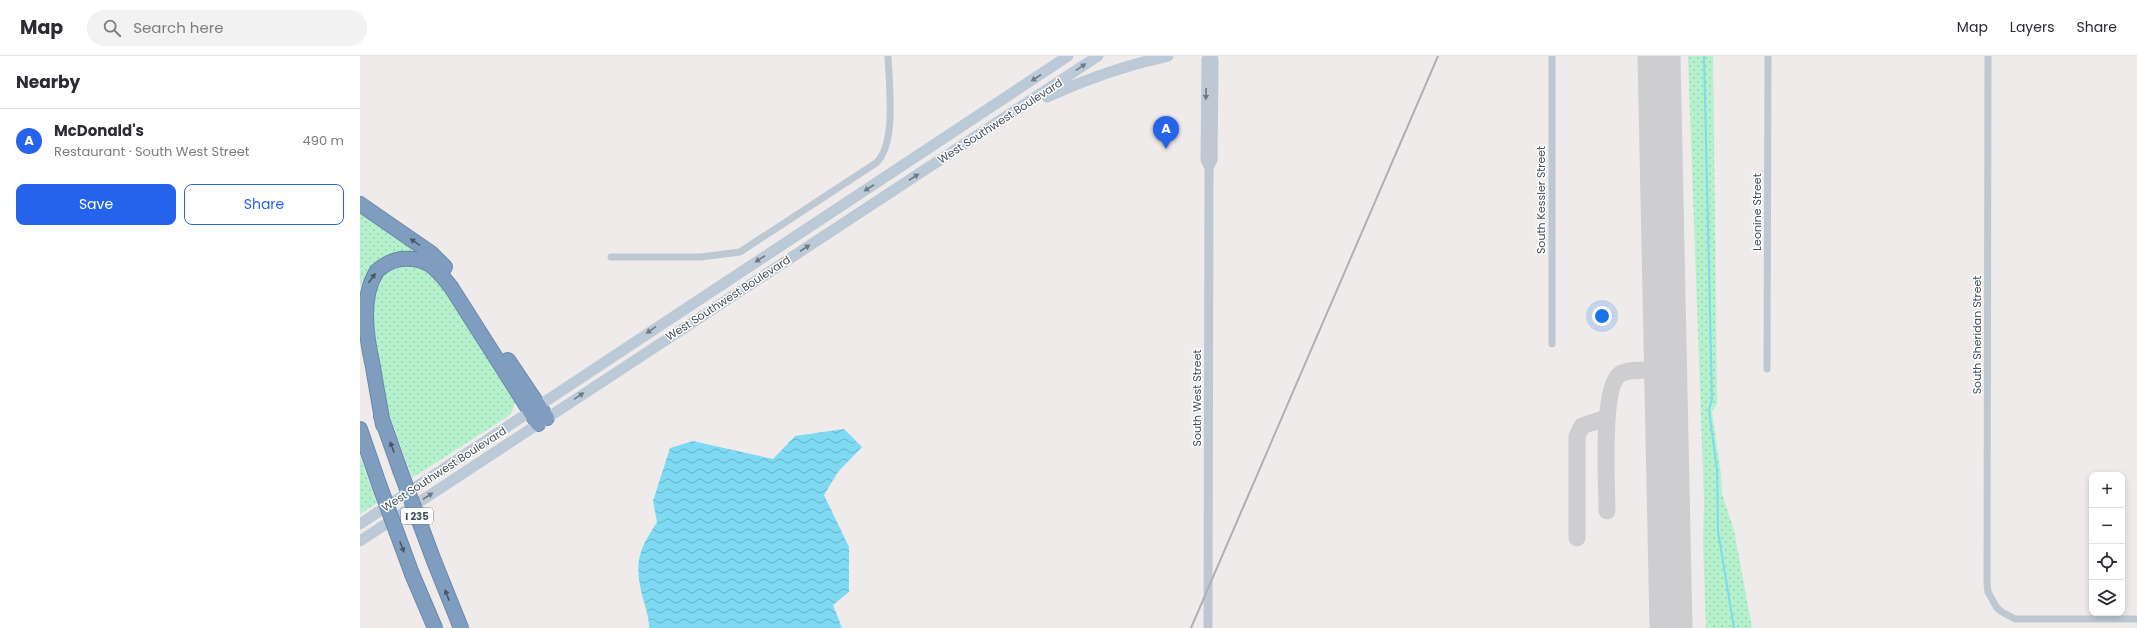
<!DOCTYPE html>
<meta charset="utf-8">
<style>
body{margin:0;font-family:Poppins,sans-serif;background:#f2f2f3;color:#2b2b33}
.controls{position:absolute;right:12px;bottom:12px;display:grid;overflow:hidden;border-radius:8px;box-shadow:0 2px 6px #0003}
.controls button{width:36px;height:36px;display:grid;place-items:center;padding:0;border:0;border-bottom:1px solid #e1e1e2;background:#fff;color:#2b2b33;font:20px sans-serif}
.you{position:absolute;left:1242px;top:260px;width:14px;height:14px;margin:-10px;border:3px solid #fff;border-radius:50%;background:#1a73e8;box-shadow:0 0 0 6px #1a73e833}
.badge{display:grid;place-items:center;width:26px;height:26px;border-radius:50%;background:#2563eb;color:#fff;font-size:13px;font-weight:700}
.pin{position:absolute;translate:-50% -33px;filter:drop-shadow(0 1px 2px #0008)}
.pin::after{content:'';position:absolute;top:21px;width:14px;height:12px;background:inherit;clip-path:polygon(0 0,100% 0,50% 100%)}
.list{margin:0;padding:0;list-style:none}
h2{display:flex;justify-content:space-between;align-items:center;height:52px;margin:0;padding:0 16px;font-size:17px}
h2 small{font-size:13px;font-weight:400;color:#7c7c81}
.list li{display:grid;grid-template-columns:26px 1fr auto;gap:12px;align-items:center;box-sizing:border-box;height:64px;padding:0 16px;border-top:1px solid #e1e1e2}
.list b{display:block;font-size:15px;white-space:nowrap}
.list p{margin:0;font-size:13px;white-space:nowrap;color:#7c7c81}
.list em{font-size:13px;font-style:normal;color:#7c7c81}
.actions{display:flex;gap:8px;padding:12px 16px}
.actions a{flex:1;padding:9px 0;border:1px solid #2563eb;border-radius:8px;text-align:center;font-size:14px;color:#2563eb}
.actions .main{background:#2563eb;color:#fff}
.icon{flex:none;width:22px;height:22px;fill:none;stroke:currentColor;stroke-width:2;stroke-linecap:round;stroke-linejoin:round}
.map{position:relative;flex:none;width:1777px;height:572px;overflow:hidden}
header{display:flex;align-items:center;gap:24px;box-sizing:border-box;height:56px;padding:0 20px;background:#fff;border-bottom:1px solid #e1e1e2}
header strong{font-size:19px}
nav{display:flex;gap:22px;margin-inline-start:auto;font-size:14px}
.search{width:280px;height:36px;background:#f2f2f3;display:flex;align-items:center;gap:10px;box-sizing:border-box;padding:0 14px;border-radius:22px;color:#7c7c81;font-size:15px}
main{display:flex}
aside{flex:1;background:#fff}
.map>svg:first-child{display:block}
.grass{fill:url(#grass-dots)}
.water{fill:url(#water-waves)}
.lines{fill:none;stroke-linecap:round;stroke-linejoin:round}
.stream{stroke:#7edaf2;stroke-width:2}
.taxiway{stroke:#ceced1;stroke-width:17}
.runway{stroke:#ceced1;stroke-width:43}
.motorway-casing{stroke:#6a89ab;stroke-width:16}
.minor{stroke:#bdc8d3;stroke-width:7}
.tertiary{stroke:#bdc8d3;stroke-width:9}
.secondary{stroke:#bcc9d7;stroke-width:11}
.motorway{stroke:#7f9ebf;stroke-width:14}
.rail{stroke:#adb1b7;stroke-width:2}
.motorway-bridge-casing{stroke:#6a89ab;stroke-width:16;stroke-linecap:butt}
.motorway-bridge{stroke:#7f9ebf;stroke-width:14}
.oneway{fill:#6d7a86}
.oneway2{fill:#6e7984}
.oneway3{fill:#495764}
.labels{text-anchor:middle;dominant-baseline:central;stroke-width:3;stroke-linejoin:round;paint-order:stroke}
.shield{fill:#fff;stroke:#7b848c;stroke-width:1}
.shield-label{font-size:10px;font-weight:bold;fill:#434f5a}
.street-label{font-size:11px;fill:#434f5a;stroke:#fff}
</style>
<header>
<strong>Map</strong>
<div class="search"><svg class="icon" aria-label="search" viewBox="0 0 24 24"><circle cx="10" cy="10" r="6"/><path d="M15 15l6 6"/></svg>Search here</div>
<nav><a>Map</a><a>Layers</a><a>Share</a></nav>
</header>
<main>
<aside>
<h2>Nearby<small></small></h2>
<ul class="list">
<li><span class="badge">A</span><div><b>McDonald's</b><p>Restaurant · South West Street</p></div><em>490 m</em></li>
</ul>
<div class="actions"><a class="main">Save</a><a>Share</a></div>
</aside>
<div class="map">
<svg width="1777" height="572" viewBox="0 0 1777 572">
<defs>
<pattern id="grass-dots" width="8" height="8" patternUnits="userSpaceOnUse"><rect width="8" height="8" fill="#b4f1cc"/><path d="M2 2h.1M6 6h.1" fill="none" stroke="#9cd0b1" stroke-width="1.8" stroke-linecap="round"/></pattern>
<pattern id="water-waves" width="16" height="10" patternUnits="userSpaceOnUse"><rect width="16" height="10" fill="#7edaf2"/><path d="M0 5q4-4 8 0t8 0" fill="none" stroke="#69b3c7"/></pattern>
</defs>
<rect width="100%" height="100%" fill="#efebeb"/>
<path class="grass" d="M1328 0H1353L1357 348 1352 356 1361 418 1362 438 1374 474 1392 572H1346L1343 487 1344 444Z
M0 154 64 197C36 202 10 199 0 232Z
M40 208 68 212 81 225 155 346 152 356 147 361 52 422 28 354 7 260 16 222Z
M0 401 17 447 0 458Z"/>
<path class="water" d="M484 373 502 391 478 416 464 439 489 491V536L473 549 482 572H289C289 560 285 550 282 539 274 505 279 494 297 466L293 445 310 392 333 385 413 403 435 380Z"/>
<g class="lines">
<path class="stream" d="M1344 0 1352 343 1349 354 1357 414 1358 475 1374 572"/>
<path class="taxiway" d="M1247 455C1247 431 1240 327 1262 317 1275 312 1292 315 1305 315
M1217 482V380L1222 370 1246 362"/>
<path class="runway" d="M1299 0 1311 572"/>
<defs>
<path id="motorway" d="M0 148 71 197 85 211
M148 304 187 362
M21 360 40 414
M23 369C20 350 16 330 13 311 6 280 0 241 17 215 23 209 33 204 41 203 68 201 76 212 91 231L178 368
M0 373 19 428
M74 505 101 572
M52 518 75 572"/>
</defs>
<use href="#motorway" class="motorway-casing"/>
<path class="minor" d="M1192 0V288
M1628 0 1627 527 1628 536 1637 552 1642 556 1655 563H1777
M251 201H341L380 196 516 107C537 88 529 27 528 0
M1407 313 1408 0"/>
<path class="tertiary" d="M848 0 846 3 845 104 849 112
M848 572 849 112 853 104 854 16V3L852 0"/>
<path class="secondary" d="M687 41C726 23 766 9 808 0
M0 468 708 0
M0 485 738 0"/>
<use href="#motorway" class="motorway"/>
<path class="rail" d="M831 572 1078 0"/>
<defs>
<path id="motorway-bridge" d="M40 414 74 505
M19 428 52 518"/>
</defs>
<use href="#motorway-bridge" class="motorway-bridge-casing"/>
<use href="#motorway-bridge" class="motorway-bridge"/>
</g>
<defs><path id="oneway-solid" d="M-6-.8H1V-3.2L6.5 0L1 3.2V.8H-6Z"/></defs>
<g class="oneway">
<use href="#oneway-solid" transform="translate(721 11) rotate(-34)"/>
<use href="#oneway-solid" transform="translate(676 22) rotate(147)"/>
<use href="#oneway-solid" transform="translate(554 121) rotate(-33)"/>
<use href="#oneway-solid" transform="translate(509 132) rotate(147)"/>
<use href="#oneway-solid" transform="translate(445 192) rotate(-33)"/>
<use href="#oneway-solid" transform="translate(400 203) rotate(147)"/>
<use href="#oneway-solid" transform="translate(291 274) rotate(146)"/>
<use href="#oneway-solid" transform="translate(219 340) rotate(-34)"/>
<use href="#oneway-solid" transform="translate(68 440) rotate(-33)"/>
</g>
<use class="oneway2" href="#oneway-solid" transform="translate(846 38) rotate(91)"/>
<g class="oneway3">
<use href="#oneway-solid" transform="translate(55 186) rotate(-146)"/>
<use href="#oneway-solid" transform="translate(12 222) rotate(-54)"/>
<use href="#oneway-solid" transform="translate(32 391) rotate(-110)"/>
<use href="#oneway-solid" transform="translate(42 491) rotate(69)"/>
<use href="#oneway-solid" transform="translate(87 539) rotate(-111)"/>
</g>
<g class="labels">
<rect class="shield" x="41" y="452" width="32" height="16" rx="3"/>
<g class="shield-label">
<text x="57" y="460">I 235</text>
</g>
<g class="street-label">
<text transform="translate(640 65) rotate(-33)">West Southwest Boulevard</text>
<text transform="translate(1181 144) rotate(-90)">South Kessler Street</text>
<text transform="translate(1397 156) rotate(-90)">Leonine Street</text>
<text transform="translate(368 242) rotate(-33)">West Southwest Boulevard</text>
<text transform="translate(1617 279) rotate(-90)">South Sheridan Street</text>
<text transform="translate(837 342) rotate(-90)">South West Street</text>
<text transform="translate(84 413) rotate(-33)">West Southwest Boulevard</text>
</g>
</g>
</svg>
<div class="controls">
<button>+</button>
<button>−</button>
<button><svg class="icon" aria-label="locate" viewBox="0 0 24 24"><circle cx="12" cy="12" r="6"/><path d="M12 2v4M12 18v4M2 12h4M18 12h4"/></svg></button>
<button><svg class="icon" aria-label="layers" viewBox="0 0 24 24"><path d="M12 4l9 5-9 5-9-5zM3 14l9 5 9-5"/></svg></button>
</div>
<div class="you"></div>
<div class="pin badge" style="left:806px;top:93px">A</div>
</div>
</main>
